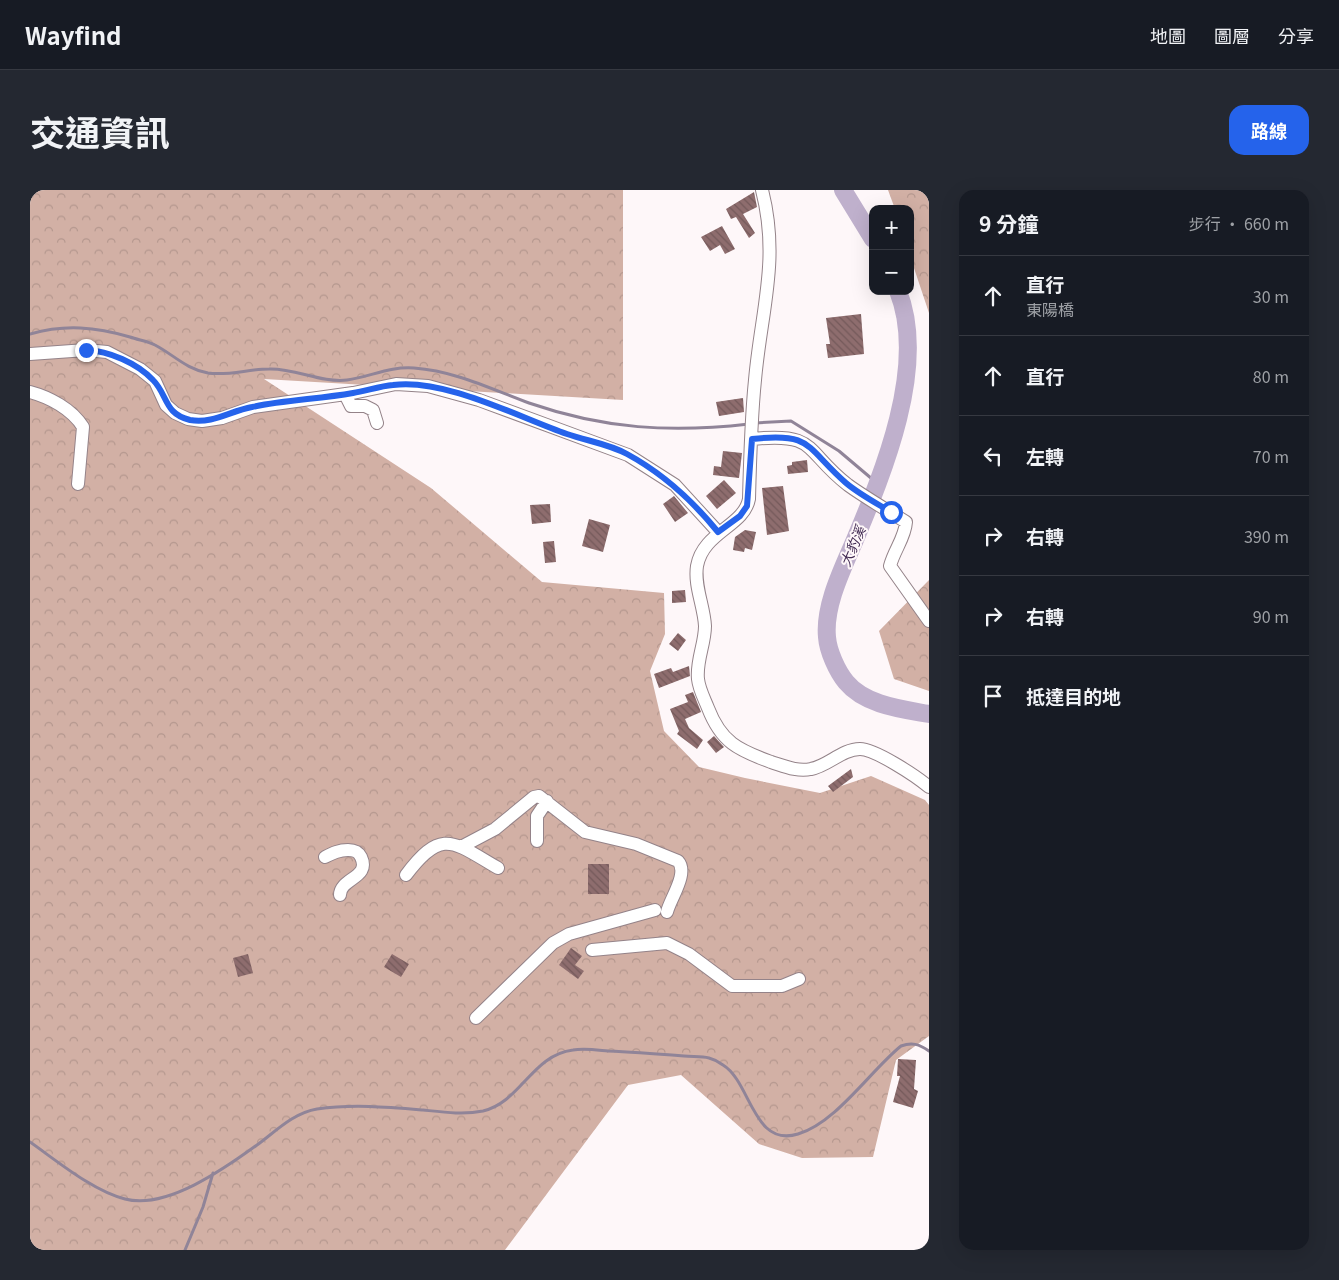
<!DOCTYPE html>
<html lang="zh-TW">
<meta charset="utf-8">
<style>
body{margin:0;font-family:Georgia,"Noto Sans TC",serif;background:#242831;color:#f1f3f6}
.controls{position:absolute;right:15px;top:15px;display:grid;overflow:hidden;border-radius:10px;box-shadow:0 5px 20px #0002}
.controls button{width:45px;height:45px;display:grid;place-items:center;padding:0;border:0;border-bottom:1px solid #363941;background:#171b24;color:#f1f3f6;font:25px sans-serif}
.stop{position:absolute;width:15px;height:15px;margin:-11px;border:4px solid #2563eb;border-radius:50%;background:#fff}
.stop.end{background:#2563eb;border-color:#fff;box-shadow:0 1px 5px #0008}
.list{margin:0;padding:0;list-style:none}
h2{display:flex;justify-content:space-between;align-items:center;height:65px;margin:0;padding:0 20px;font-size:21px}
h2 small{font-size:16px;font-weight:400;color:#9ea1a6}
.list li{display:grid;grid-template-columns:32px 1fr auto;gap:15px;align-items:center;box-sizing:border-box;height:80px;padding:0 20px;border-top:1px solid #363941}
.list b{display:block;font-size:19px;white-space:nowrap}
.list p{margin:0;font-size:16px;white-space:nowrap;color:#9ea1a6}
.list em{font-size:16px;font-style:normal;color:#9ea1a6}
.icon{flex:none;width:28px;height:28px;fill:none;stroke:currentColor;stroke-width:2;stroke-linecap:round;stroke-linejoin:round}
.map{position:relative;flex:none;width:899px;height:1060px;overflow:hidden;border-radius:15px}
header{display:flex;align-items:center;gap:30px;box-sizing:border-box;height:70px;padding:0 25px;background:#171b24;border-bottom:1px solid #363941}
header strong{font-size:24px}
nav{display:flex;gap:28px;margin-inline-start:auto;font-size:18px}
.intro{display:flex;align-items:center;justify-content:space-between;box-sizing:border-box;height:120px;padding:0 30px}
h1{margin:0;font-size:35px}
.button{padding:12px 22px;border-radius:15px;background:#2563eb;color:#fff;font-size:18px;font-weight:700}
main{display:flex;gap:30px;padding:0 30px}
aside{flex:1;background:#171b24;border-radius:15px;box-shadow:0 5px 20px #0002}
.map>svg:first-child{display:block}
.forest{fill:url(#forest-crowns)}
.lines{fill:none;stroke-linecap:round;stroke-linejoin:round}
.stream{stroke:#908498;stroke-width:3}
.river{stroke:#bfb0cc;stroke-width:18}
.building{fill:url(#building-back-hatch)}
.minor-casing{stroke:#948389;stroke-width:14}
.minor{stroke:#fff;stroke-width:12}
.route{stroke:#2563eb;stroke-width:6}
.labels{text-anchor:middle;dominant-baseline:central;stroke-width:4;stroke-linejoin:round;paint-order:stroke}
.water-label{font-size:14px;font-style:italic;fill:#422b53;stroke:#fef7f9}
</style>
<header>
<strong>Wayfind</strong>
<nav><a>地圖</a><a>圖層</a><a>分享</a></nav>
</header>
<div class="intro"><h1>交通資訊</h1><a class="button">路線</a></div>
<main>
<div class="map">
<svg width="899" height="1060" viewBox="0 0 899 1060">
<defs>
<pattern id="forest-crowns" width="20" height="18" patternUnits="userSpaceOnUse" patternTransform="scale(1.25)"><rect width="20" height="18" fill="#d2b0a5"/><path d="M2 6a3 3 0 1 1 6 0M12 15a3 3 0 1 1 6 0" fill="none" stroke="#b4978e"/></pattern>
<pattern id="building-back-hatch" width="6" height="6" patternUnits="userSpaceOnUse" patternTransform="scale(1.25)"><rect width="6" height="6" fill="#8e6d6e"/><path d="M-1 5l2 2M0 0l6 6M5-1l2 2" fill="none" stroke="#74595a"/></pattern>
</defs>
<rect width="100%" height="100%" fill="#fef7f9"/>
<path class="forest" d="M0 0H593V210L234 189 401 298 512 392 634 403 635 444 620 481 634 541 669 577 715 588 790 603 841 586 895 610 899 615V846L866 870 843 967 772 968 729 954 651 885 598 895 475 1060H0Z
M858 0H899V123L880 66V19H865Z
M899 390V501L864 489 849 441Z"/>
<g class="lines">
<path class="stream" d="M0 144C35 134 66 137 100 147 108 150 118 151 125 155 144 165 156 179 178 183 199 186 218 179 239 179 265 178 291 193 317 190 340 187 360 176 384 178 425 181 461 199 499 213 574 239 641 243 719 234
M725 233 761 231 809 261 848 294
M0 952C27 971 63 1001 95 1009 136 1020 194 979 227 955 245 942 263 923 287 919 322 914 357 917 393 920 412 922 433 925 453 921 491 912 502 865 543 860 554 858 567 860 578 861 604 862 629 864 654 866 662 867 671 866 679 868 683 869 689 872 693 875 721 892 723 958 768 944 806 933 841 880 871 856 882 852 889 854 899 861
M155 1060 173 1017 183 983"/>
<path class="river" d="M813 0 843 49
M868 101C898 176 853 283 824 352 812 380 794 416 797 447 798 461 807 481 816 492 835 515 871 519 899 524"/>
</g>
<path class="building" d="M724 2 727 17 713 24 725 43 719 48 706 27 701 29 696 19Z
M692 36 705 59 695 64 690 55 680 61 671 47Z
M831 124 834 164 798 168 796 154H800L796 128Z
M713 208 714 222 689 226 686 212Z
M693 261 712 263 709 288 683 285 684 276 691 277Z
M777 270 778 282 758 284 757 276 762 275V272Z
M694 290 706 303 687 319 676 306Z
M753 296 759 341 737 345 732 298Z
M644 306 658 323 645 332 633 314Z
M520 314 521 332 502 334 500 315Z
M559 329 580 335 573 362 552 356Z
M715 340 726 342 722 360 715 358 714 362 703 360 705 347Z
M524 351 526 372 515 373 513 352Z
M655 400 656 412 642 413V401Z
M648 443 656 450 648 461 639 454Z
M659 476 660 486 629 498 624 484 641 478 643 482Z
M663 502 671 522 655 529 659 538 673 550 667 559 647 544 649 541 640 519 658 512 655 505Z
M684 546 694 557 686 563 677 552Z
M821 579 823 587 803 602 798 596Z
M558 674H579V704H558Z
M541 758 552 766 545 775 554 781 548 789 529 775Z
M218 764 223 783 208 787 203 768Z
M362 764 379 774 371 787 354 777Z
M868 869 886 870 884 899 888 901 883 918 863 912 870 886H867Z"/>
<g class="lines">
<defs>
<path id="minor" d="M732 0C750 70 731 121 725 190 721 229 720 269 719 309 714 336 673 342 667 376 664 396 674 416 675 436 675 454 666 471 668 489 669 499 674 508 678 518 691 552 708 560 741 572 754 576 767 582 781 579 798 576 812 559 830 559 845 559 886 586 899 597
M0 164 56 160 77 162 110 179 125 191 136 215 145 223 158 229 172 231 192 228 223 217 323 203 366 194 398 196 449 210 598 265 645 295 688 342
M0 202C19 207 42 219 53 237L48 294
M315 204 321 216H335L343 220 347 233
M722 249C788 242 774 261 818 295 836 308 857 320 876 332 875 348 864 360 860 376L899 431
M507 651V626L517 611
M431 657 465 639 504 607 509 606 555 642 606 654 648 671C659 683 640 709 637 722
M295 667C303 663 309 660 318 660 324 660 328 661 331 667 341 688 310 688 310 705
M376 685C412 637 423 652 468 678
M562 760 637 753 659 764 702 796H752L769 789
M446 828 523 753 539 744 625 720"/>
</defs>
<use href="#minor" class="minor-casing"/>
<use href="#minor" class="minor"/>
</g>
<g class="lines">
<path class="route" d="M56 160C79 161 107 173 123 190 138 205 134 224 160 230 183 234 200 221 222 217 255 210 289 209 323 203 336 201 350 196 363 195 415 188 488 227 537 244 557 251 579 254 597 264 634 284 662 310 688 342L710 326 717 316 722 249C783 242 775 257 816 293 829 304 846 313 861 322"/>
</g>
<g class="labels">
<g class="water-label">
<text transform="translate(822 356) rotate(-67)">大豹溪</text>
</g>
</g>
</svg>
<div class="controls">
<button>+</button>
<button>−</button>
</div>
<div class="stop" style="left:861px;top:322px"></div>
<div class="stop end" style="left:56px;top:160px"></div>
</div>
<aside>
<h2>9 分鐘<small>步行 · 660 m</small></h2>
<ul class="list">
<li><svg class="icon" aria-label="ahead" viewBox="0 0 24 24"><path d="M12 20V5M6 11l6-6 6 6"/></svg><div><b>直行</b><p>東陽橋</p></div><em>30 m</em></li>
<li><svg class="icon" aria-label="ahead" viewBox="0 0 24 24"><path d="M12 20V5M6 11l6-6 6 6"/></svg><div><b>直行</b></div><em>80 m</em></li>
<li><svg class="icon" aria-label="left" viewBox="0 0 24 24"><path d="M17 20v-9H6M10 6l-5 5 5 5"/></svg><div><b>左轉</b></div><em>70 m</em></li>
<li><svg class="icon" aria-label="right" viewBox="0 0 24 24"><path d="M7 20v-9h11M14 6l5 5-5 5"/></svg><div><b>右轉</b></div><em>390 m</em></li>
<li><svg class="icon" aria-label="right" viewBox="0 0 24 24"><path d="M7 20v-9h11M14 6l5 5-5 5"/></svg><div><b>右轉</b></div><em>90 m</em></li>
<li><svg class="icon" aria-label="arrive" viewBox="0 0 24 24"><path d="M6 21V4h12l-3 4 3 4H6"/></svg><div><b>抵達目的地</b></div></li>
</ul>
</aside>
</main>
